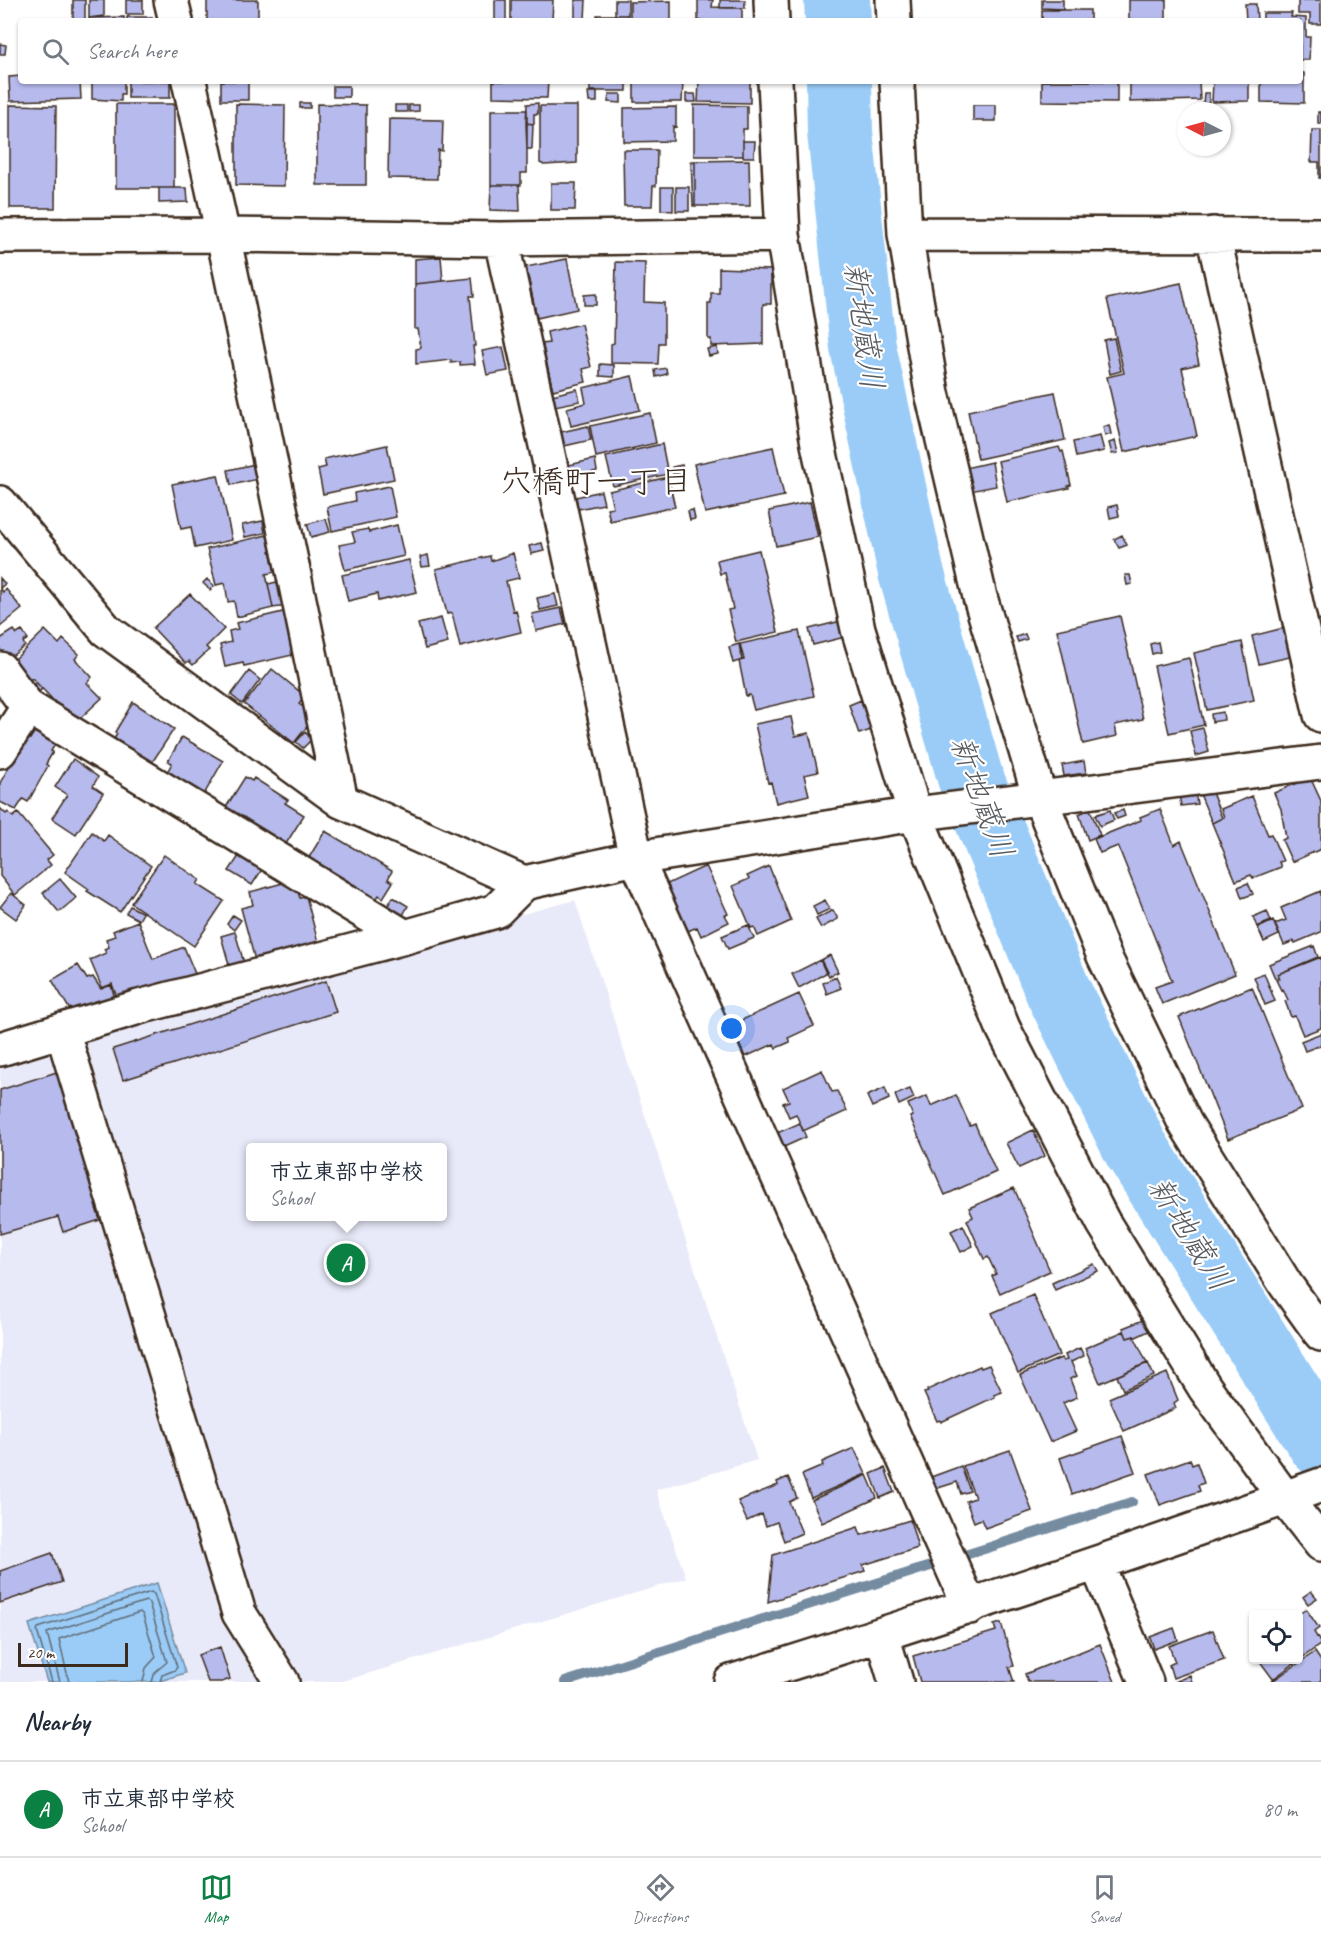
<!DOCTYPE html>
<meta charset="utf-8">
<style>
body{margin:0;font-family:Caveat,"Klee One",sans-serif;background:#f2f2f3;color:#1f2937}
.controls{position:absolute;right:18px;bottom:18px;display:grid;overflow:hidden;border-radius:6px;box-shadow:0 2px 4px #0004}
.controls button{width:54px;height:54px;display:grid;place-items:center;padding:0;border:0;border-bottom:2px solid #e0e1e3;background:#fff;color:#1f2937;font:30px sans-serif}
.compass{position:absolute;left:1177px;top:102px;width:54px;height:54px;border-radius:50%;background:#fff;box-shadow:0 2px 4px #0004;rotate:276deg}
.scale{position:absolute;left:18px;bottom:15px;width:110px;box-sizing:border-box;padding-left:6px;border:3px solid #3b2a1e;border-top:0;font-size:16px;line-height:21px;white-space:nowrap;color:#3b2a1e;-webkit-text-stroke:4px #fff;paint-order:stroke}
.you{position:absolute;left:732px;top:1029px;width:21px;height:21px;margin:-15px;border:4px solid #fff;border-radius:50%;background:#1a73e8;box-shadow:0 0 0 9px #1a73e833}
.badge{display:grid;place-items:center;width:39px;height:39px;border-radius:50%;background:#0b8043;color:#fff;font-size:20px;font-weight:700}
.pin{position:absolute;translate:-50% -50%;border:3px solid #fff;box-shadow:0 2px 6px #0006}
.popup{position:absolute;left:246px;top:1143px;width:201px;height:78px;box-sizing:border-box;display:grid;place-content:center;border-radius:6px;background:#fff;filter:drop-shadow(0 2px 4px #0005);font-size:20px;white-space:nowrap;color:#747a83}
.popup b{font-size:22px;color:#1f2937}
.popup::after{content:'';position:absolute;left:50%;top:100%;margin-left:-12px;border:12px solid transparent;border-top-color:#fff}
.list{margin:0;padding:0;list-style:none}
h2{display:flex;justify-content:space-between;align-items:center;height:78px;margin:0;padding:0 24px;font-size:26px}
h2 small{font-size:20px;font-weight:400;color:#747a83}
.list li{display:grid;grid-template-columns:39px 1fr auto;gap:18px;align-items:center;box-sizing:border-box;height:96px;padding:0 24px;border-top:2px solid #e0e1e3}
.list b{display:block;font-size:22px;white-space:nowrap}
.list p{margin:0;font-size:20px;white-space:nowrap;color:#747a83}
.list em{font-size:20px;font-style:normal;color:#747a83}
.icon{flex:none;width:33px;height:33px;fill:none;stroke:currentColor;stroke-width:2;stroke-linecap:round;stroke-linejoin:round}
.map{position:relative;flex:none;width:1321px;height:1682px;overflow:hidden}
.search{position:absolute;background:#fff;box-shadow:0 2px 4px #0004;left:18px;right:18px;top:18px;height:66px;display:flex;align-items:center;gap:15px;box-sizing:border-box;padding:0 21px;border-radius:6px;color:#747a83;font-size:22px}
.sheet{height:174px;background:#fff}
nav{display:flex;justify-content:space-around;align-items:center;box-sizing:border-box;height:84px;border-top:2px solid #e0e1e3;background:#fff;font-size:16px;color:#747a83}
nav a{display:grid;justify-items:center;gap:3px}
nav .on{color:#0b8043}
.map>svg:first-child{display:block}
.built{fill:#e9eaf9;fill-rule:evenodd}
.water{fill:#9accf7;stroke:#748ba0;stroke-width:1.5}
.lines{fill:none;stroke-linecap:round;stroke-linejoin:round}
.shore{stroke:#616b75;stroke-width:1.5}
.stream{stroke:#748ba0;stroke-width:10}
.river{stroke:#9accf7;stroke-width:66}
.building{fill:#b6baec;stroke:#3b2a1e;stroke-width:1.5}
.minor-casing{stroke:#3b2a1e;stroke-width:38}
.minor{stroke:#fff;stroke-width:33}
.labels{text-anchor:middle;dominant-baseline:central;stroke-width:4.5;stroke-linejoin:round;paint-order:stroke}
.water-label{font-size:32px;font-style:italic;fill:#585b5f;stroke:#fff}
.neighbourhood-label{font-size:32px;fill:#3b2a1e;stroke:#fff}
</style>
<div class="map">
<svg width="1321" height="1682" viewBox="0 0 1321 1682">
<rect width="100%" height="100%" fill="#fff"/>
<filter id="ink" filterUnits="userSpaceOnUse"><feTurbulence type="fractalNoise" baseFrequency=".0167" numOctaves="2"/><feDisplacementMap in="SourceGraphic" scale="12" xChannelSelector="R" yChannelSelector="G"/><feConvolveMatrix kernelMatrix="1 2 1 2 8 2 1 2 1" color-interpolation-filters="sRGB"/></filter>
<g filter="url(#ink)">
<path class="built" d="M575 900 757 1460 656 1490 686 1578 340 1682H0V1065L496 921ZM250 1148H442V1216H250Z"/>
<path class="water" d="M157 1583 185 1673 157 1682H47L29 1624Z"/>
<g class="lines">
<path class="shore" d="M52 1682 37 1631 38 1628 151 1592 154 1594 177 1667 175 1670 162 1675 160 1682
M60 1682 47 1633 146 1601 149 1603 167 1662 155 1672 152 1682
M69 1682 59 1639 140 1612 143 1615 156 1657 146 1668 143 1682"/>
<path class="stream" d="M565 1682 1132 1502"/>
<path class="river" d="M837 0 838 21
M839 81 840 132 863 347 911 572 970 777 1058 991 1135 1147 1321 1444"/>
</g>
<path class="building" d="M73 0H85V21H73Z
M89 0H104V16L89 18Z
M126 0H143V14H126Z
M207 0H258V21H207Z
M495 0H506V21H495Z
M511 0H553L552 21H511Z
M575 0H586L585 19H575Z
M615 0H628V15H615Z
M698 0H713L712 7 742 8V21H698Z
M720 0H745V8H720Z
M1042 0H1063V9L1042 8Z
M1129 0H1166V21H1129Z
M1298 0H1321V24H1310V14H1298Z
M671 1V21H630V2Z
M1245 4H1256L1257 21H1246Z
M1042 10H1090V21H1042Z
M1263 13H1292L1291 17 1306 18V37H1310L1309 60H1300V21H1263Z
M597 15H627V21H597Z
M124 17V21H89V18Z
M127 17H152V21H127Z
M0 44 6 45 5 54H0Z
M1300 72 1304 73V103L1261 102V81H1300Z
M21 76V81H80L81 99 10 101 9 77Z
M89 81H124V94H121V101L92 99V83H89Z
M128 81H170V98H128Z
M221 81H248V100H221Z
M493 81H548L547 98 493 97Z
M590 81H627V91H590Z
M634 81H683L682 102H634Z
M699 81H750V103L698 102Z
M1042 81H1117V102L1042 101Z
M1130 81H1199L1200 100 1130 102Z
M1213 81H1249V101L1212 102Z
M333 86H349V97H333Z
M588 92H597V102H589Z
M1204 93H1209V104H1203Z
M609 94H621V103L608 102Z
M686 94H695L696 102H686Z
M300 103H310V108H300Z
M538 103V114H534V124L526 123 527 104Z
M116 104H174V188H116Z
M236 104 285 105 284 186 236 185Z
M317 104 366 105V185H317Z
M10 105 56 106 55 208H10Z
M395 105H407V112H395Z
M409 105H419V111L409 112Z
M694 105 747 106V129H743V156H694Z
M973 105H996V121H973Z
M540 106H577V163L544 165 540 163Z
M676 107V127L673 126V141L624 142V108Z
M491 110H527V173H521V185H491Z
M1318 112H1321V124H1318Z
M389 119 443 120 442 151 438 150 437 179 388 178Z
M526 123 533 124 532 149H527Z
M1312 130H1321V178H1319V162H1311Z
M743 141H755L754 157H743Z
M623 150H657L656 186H653L652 206H624Z
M749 160 750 206H695V161Z
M691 161H695V206H693Z
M551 183H576L575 210H551Z
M491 185H519L520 211 490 210Z
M661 187H673V211L661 210Z
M676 187H689V211H676Z
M159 188H187L188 202 159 203Z
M441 257 443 281 415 284V259Z
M567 259 577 309 537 318 526 267Z
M616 262 645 263 644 302 664 303V343H659L658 364 611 363V344L614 343Z
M719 268 771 270V304H763V344L711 346V339H708V303H711V293H719Z
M472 278 474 296H470L475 346H473L475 364 460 365V362L451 363V360L416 364V349L421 348 418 329H415V284Z
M1181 283 1199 364 1182 368 1197 436 1124 452 1107 377 1124 373 1107 299Z
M596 294V305H584V295Z
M581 324 591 367 583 369 586 382 553 390 542 344 549 343 547 332Z
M1114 338 1121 371 1110 374 1104 340Z
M503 347 508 371 487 375 482 351Z
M717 347 718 354 709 356 707 349Z
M600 364 614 365V377L600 376Z
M666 368 667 374 656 377 655 370Z
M632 376 640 410 571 426 567 408 586 403 583 388Z
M577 389 580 401 555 406 552 395Z
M1055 392 1065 440 978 459 968 411Z
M650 413 656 443 596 457 590 426Z
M1109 425 1111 434 1105 436 1103 427Z
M588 426 591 440 564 446 561 432Z
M1100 436 1104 451 1076 457 1073 442Z
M1115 441 1118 453 1112 454 1109 443Z
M662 444 668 474 613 486 606 457Z
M387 445 394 479 323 494 318 469 326 467 324 459Z
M773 447 784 496 705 513 694 464Z
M1059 447 1061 452 1063 451 1071 485 1068 486 1069 488 1007 502 998 461Z
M595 459 597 471 571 477 569 465Z
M992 462 996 486 970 491 965 468Z
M255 464 258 479 231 485 228 470Z
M682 465 683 472 673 474 672 467Z
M218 475 232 540 195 548 191 527 181 529 172 484Z
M668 477 675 507 610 521 607 508 613 507 609 491Z
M390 486 396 517 332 531 327 507 355 501 354 493Z
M601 491 604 504 578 509 576 497Z
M810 502 818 537 776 546 769 511Z
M1117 505 1119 516 1110 518 1108 507Z
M693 510 695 519 690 520 688 511Z
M326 519 330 532 311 537 307 524Z
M263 521 265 533 245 537 242 525Z
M397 525 404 556 345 570 339 545 355 542 352 532 368 529 369 532Z
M267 535 275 572 266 574 273 608 237 617 234 601 228 602 225 583 216 585 207 549Z
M1122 535 1127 545 1119 548 1114 539Z
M542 543 544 551 531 554 529 546Z
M759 550 778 632 736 642 728 610 733 609 725 573 720 574 717 560Z
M513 553 519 578 506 581 513 611 516 610 521 632 460 647 452 613 447 614 436 569 490 556 491 561Z
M428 555 430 566 422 567 420 557Z
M409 560 417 592 378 601 377 594 348 601 342 575Z
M1125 575H1130L1132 584 1127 585Z
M0 578 5 584 0 588 3 592 6 589 22 609 0 627Z
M207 579 214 586 210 590 203 583Z
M281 581 287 606 273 608 268 584Z
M190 594 224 629 206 647 209 650 193 665 189 661 186 663 153 628Z
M555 594 558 606 540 610 537 598Z
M561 608 565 624 536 631 532 614Z
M287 611 297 654 244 666 243 663 225 667 220 645 231 642 229 631 238 629 236 623Z
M1120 616 1143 719 1115 725 1117 736 1083 744 1057 630Z
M441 618 448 643 425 649 418 624Z
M1321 619V632H1320L1317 620Z
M841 621 845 637 813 645 809 629Z
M1284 628 1290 657 1259 664 1252 636Z
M14 630 17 634 22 631 28 639 23 642 25 646 5 661 0 653V639Z
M45 630 59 644 63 639 79 654 75 659 92 677 87 683 102 698 75 723 32 678 30 680 15 665 17 663 14 660Z
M799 631 814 696 754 710 750 695 746 696 739 661 744 660 740 644Z
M1025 634 1027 639 1018 642 1016 637Z
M1158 642 1160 652 1152 654 1150 644Z
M1242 642 1254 700 1207 710 1194 653Z
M739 644 742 660 733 663 729 647Z
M1189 658 1204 725 1169 733 1154 666Z
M272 669 305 696 299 704 313 714 306 721 309 724 294 743 244 704Z
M249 671 260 680 242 704 231 695Z
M36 682 42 689 39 692 32 686Z
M861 700 871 730 859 734 849 705Z
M133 702 174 729 151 764 115 746 118 741 114 739 117 734 115 732Z
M1223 712 1224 720 1212 722 1211 714Z
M791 717 795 736 809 733 818 772 804 775 809 795 776 803 771 782 768 783 755 724Z
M1203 728 1209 752 1196 756 1190 731Z
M35 731 56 743 51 751 53 752 46 764 48 766 28 802 23 799 16 810 0 802V783L26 736 30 739Z
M305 732 312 739 303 748 296 742Z
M182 737 223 761 202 798 165 776 172 763 168 761Z
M73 759 98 777 93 786 103 793 76 834 52 818 67 795 55 787Z
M1084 761 1086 773 1064 776 1062 765Z
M245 777 252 781 254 778 288 800 285 803 304 815 284 847 223 812Z
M1310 777 1321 801V849L1292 862 1282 840 1286 838 1281 809 1274 793Z
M1211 790 1222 818 1212 823 1200 794Z
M1195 791 1197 804 1181 806 1179 794Z
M1252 796 1268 835 1271 834 1283 861 1279 862 1281 867 1253 878 1251 875 1236 881 1212 823 1224 817 1221 809Z
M0 808 6 814 8 812 13 817 18 813 53 855 47 860 51 865 15 895 0 876Z
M1090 809 1100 835 1088 840 1079 814Z
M1160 809 1174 845 1181 841 1235 974 1162 1004 1155 987 1172 981 1118 846 1100 853 1094 839 1141 820 1140 817Z
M1110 810 1114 820 1100 826 1095 815Z
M1123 810 1125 816 1117 819 1114 813Z
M325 831 392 871 388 879 393 882 383 898 379 895 373 904 305 864Z
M92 832 104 841 108 835 151 866 120 912 87 891 89 889 65 872Z
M243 850 265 865 252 885 229 871Z
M164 855 200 880 197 884 224 901 194 946 131 903Z
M706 866 728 914 725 915 729 922 701 936 697 927 688 931 667 884Z
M769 866 791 921 758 936 754 927 751 928 733 886 749 879 747 876Z
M60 879 76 898 59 912 43 893Z
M294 880 300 898 306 896 319 946 256 964 241 908 253 905 250 892Z
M1248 883 1253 894 1242 898 1238 887Z
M1321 891V932L1295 943 1294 941 1284 945 1275 924 1286 920 1281 908Z
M11 893 26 905 16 919 0 907Z
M393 897 408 906 398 924 382 915Z
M825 900 830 909 817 915 813 906Z
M130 906 143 913 139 920 126 913Z
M833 910 838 919 821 928 816 919Z
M1267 911 1271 921 1257 927 1253 917Z
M233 915 241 920 234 930 227 924Z
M138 921 153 959 184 947 196 976 119 1003 112 984 102 988 90 960 106 953 104 949 109 947 106 939 115 936 113 931Z
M1273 921 1279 935 1264 942 1258 928Z
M748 925 754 938 728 949 722 936Z
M235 932 244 963 230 968 221 936Z
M1314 946 1318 957 1278 974V977L1275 978 1269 964Z
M830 955 838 972 829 976 821 960Z
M1321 957V1028L1303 1035 1295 1016 1291 1017 1285 1001 1288 1000 1283 989 1281 990 1276 980 1280 979 1278 974Z
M820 960 826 973 799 988 792 974Z
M78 965 87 979 93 977 101 989 111 985 117 1005 74 1017 72 1009 70 1010 52 980Z
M1264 973 1275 1001 1265 1005 1254 977Z
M836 977 841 988 827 994 823 983Z
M326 981 336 1012 123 1080 113 1049Z
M1252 987 1302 1109 1228 1139 1179 1017Z
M799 994 814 1026 788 1038 790 1042 776 1048 774 1044 745 1057 731 1025Z
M1321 1033V1045L1305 1051 1301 1041Z
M63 1070 103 1203 95 1205 100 1220 63 1232 58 1217 0 1234V1090Z
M822 1070 832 1092 837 1091 847 1111 803 1131 796 1114 789 1117 783 1103 789 1101 783 1088Z
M885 1088 889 1099 872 1107 867 1096Z
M910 1089 914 1098 899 1105 895 1095Z
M956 1095 970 1126 975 1124 996 1172 945 1195 910 1117 913 1116 908 1104 927 1096 931 1106Z
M800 1123 806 1137 784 1147 777 1133Z
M1033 1130 1045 1156 1019 1168 1006 1143Z
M1014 1188 1050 1271 1000 1293 992 1276 996 1274 988 1257 984 1259 967 1220 973 1217 969 1208Z
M963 1225 973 1246 961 1252 951 1231Z
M1094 1264 1098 1271 1055 1290 1052 1283Z
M1033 1295 1059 1355 1018 1373 992 1313Z
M1148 1318 1153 1329 1134 1338V1336L1127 1338 1123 1328Z
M1124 1331 1127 1338 1134 1336 1147 1363 1100 1383 1085 1348Z
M1080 1348 1084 1356 1071 1362 1077 1376 1070 1379 1077 1397 1063 1403 1076 1431 1050 1442 1020 1375 1061 1358 1063 1361 1067 1360 1065 1355Z
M1148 1363 1154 1376 1123 1390 1117 1376Z
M989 1365 1002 1392 994 1395 995 1397 941 1422 940 1420 937 1421 924 1393 928 1392 927 1390 980 1366 981 1368Z
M1167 1373 1178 1400 1174 1403 1176 1408 1124 1431 1109 1398Z
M1122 1436 1135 1472 1072 1494 1060 1458Z
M854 1448 866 1474 811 1498 802 1475 823 1466 822 1462Z
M1010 1450 1032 1511 985 1528 981 1519 974 1522 966 1501 975 1498 963 1466Z
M1190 1459 1192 1465 1197 1463 1204 1483 1198 1485 1200 1491 1160 1505 1148 1474Z
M961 1466 970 1491 961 1494 957 1482 935 1489 931 1477Z
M885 1468 894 1492 880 1498 871 1474Z
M867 1475 877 1498 822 1523 812 1500Z
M788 1477 797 1498 789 1502 802 1533 784 1541 777 1522 766 1526 762 1514 747 1521 738 1501 778 1485 777 1482Z
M910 1520 918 1548 863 1565 865 1571 768 1602 773 1555 858 1527 861 1535Z
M52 1553 62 1582 0 1603V1571Z
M1311 1591 1317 1598 1308 1604 1303 1597Z
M1306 1609 1319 1628 1314 1632 1321 1644 1273 1679 1259 1660H1298V1615Z
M1001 1623 1014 1666 1009 1667 1014 1682H920L913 1656 996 1631 994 1625Z
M1174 1628 1178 1640 1154 1649 1150 1637Z
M1213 1630 1224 1660 1173 1678 1169 1665 1175 1662 1169 1646Z
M1100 1644 1115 1682H1028L1025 1674Z
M220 1647 230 1679 222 1682H208L198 1655Z
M1315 1652 1321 1661V1682H1271Z
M1190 1675 1192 1682H1175Z"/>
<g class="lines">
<defs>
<path id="minor" d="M171 0 176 21
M771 0 772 21
M893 0 894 21
M189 81 223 235 341 801
M775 81 783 235 818 444 858 629 915 814 1003 1028 1103 1222 1205 1388 1284 1497 1321 1544
M897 81 905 234 932 393 980 597 1040 798 1104 956 1185 1123 1286 1285 1321 1334
M905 234 1321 235
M1213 234 1321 715
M0 236 223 235 501 239 783 235
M501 239 636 858 970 1607
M0 503 106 630 341 801 524 883 636 858 915 814 1321 762
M0 669 28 707 405 937
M0 751 28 707
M62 1030 239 1613 282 1682
M0 1049 139 1007 405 937 496 911 524 883
M1097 1564 1146 1682
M882 1635 896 1682
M731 1682C929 1620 1126 1555 1321 1485"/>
</defs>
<use href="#minor" class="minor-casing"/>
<use href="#minor" class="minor"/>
</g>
</g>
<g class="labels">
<g class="water-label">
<text transform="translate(864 326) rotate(82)">新地蔵川</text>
<text transform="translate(982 797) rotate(70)">新地蔵川</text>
<text transform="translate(1190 1234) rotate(58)">新地蔵川</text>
</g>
<g class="neighbourhood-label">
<text x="596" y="481">穴橋町一丁目</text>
</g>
</g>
</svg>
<div class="controls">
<button><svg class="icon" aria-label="locate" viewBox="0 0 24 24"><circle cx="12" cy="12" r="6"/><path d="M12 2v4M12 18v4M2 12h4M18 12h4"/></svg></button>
</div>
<svg class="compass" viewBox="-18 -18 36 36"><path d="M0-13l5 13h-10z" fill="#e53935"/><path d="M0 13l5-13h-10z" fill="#747a83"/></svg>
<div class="scale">20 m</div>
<div class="you"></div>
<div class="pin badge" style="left:346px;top:1263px">A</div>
<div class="popup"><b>市立東部中学校</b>School</div>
<div class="search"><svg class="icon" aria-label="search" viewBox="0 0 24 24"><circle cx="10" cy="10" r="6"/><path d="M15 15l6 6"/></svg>Search here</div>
</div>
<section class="sheet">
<h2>Nearby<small></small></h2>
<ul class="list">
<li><span class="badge">A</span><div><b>市立東部中学校</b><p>School</p></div><em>80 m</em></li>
</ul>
</section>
<nav>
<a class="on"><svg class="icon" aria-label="map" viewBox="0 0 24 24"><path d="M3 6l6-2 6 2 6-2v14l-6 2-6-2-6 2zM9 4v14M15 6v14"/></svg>Map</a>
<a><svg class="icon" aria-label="directions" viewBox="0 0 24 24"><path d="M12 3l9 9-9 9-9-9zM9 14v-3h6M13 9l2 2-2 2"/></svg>Directions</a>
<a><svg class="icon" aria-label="saved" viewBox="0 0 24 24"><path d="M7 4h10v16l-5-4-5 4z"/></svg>Saved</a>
</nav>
